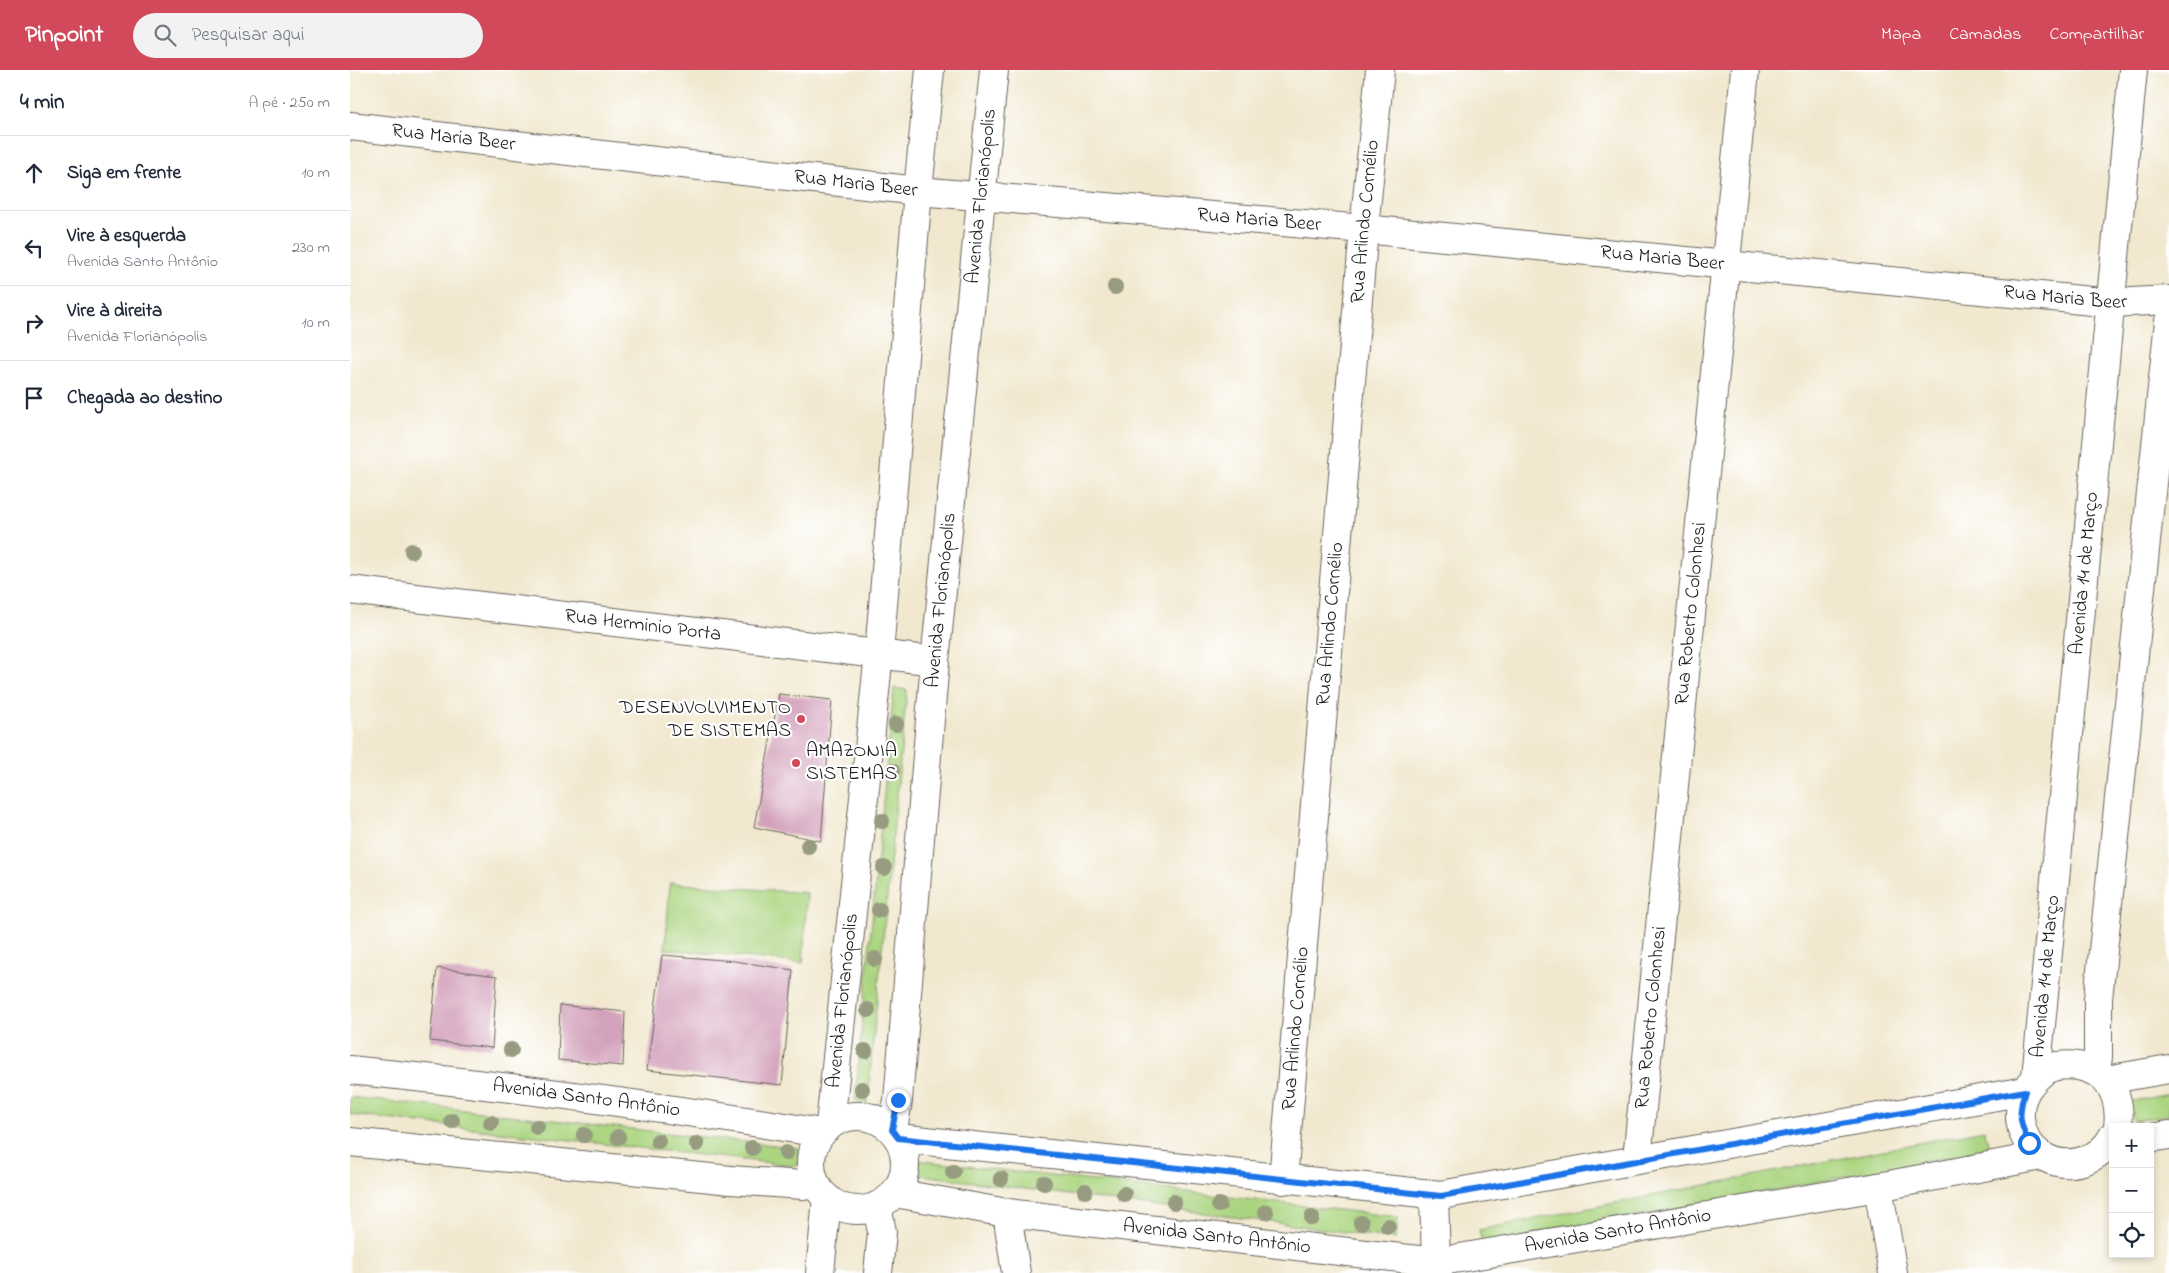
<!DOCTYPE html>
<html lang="pt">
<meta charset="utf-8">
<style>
body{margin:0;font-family:"Indie Flower",sans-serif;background:#f2f2f3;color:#1f2937}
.controls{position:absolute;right:15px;bottom:15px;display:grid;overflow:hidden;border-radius:0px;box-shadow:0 2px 8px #0003}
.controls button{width:45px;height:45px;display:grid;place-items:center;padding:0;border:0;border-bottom:1px solid #e0e1e3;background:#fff;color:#1f2937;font:25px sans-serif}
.stop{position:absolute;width:15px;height:15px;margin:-11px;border:4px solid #1a73e8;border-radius:50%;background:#fff}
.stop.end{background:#1a73e8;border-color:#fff;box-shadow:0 1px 5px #0008}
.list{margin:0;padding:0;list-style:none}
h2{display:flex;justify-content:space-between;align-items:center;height:65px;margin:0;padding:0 20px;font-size:21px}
h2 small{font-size:16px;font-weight:400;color:#747a83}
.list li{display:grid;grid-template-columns:32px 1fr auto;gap:15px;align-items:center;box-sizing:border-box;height:75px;padding:0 20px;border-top:1px solid #e0e1e3}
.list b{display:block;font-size:19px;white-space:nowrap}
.list p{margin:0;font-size:16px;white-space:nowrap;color:#747a83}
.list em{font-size:16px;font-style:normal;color:#747a83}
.icon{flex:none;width:28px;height:28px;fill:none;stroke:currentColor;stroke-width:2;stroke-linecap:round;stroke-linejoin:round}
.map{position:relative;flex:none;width:1819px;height:1203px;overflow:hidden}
header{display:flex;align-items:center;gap:30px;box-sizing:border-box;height:70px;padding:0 25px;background:#d1495b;color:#fff}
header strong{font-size:24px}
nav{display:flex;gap:28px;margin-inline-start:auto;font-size:18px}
.search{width:350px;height:45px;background:#f2f2f3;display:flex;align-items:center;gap:12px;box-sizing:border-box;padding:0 18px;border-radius:28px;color:#747a83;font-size:19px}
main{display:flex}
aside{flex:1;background:#fff}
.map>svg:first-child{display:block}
.green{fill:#acd581;stroke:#64784e}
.building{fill:#d3a1bb}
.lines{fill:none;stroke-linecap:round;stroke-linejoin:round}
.street-casing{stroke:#67635b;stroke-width:30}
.secondary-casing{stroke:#67635b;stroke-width:30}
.street{stroke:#fff;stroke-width:28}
.secondary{stroke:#fff;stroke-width:28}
.tree{fill:#979c80}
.route{stroke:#1a73e8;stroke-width:6}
.poi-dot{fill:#d1495b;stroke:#fff;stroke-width:2}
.labels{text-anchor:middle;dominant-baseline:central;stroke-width:4.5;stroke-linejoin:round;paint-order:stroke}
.street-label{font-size:20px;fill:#1c1c1c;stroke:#fff}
.poi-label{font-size:20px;fill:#1c1c1c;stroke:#fff;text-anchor:end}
</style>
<header>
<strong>Pinpoint</strong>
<div class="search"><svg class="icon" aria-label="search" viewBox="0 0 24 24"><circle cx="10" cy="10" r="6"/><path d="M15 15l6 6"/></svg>Pesquisar aqui</div>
<nav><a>Mapa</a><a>Camadas</a><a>Compartilhar</a></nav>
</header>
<main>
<aside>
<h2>4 min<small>A pé · 250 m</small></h2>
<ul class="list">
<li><svg class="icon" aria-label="ahead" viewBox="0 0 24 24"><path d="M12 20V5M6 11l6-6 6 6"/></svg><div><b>Siga em frente</b></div><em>10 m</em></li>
<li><svg class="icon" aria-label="left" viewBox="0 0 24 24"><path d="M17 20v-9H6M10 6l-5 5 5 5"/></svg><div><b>Vire à esquerda</b><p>Avenida Santo Antônio</p></div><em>230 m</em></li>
<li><svg class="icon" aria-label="right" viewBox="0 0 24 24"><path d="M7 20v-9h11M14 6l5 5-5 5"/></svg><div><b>Vire à direita</b><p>Avenida Florianópolis</p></div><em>10 m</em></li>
<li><svg class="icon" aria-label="arrive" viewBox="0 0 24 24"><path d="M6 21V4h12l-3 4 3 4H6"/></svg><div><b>Chegada ao destino</b></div></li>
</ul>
</aside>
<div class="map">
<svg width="1819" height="1203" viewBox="0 0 1819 1203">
<rect width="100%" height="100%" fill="#fff"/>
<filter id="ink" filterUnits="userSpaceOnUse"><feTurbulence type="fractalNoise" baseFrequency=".02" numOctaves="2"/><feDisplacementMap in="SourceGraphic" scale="10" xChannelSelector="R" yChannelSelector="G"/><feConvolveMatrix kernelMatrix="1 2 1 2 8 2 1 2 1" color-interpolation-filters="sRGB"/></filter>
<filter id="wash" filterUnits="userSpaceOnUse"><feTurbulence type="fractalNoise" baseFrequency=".0096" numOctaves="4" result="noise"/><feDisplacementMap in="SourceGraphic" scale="20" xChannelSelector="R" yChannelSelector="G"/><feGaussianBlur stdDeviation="1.12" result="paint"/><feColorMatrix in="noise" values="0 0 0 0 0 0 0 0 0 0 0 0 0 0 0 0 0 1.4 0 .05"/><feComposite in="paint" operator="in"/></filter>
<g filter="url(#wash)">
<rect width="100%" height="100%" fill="#f1e8cf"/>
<path class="green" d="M544 618 557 620 517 1034 505 1030Z
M320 813 457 823 453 893 315 879Z
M1819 1024V1045L1784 1051 1779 1032Z
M0 1027 449 1078 447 1096 0 1045Z
M1634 1060 1640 1079 1133 1176 1129 1160Z
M566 1090 1048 1147 1046 1169 564 1104Z"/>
<g id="blocks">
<path class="building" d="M429 624 482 630 471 771 404 757Z
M312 885 384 891 443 900 432 1015 297 1000Z
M87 898 147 906 142 978 80 971Z
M210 935 275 942 273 996 208 990Z"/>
</g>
</g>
<g filter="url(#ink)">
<use href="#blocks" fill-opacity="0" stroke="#67635b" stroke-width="1"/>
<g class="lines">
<defs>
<g id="street">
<path id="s1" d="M0 56 568 121 1014 159 1762 233 1819 230"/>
<path id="s2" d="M0 520 585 591"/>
<path id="s3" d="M1287 1089 1395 0"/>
<path id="s4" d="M933 1110 1014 159 1030 0"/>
<path d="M1528 1117 1543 1203"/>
<path d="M1084 1125 1086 1192 1088 1203"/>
<path d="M527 1136 532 1162 528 1203"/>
<path d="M657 1143 666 1203"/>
<path d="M470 1203 477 1128"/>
</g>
<g id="secondary">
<path id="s5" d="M0 1000C158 1016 315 1037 471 1063"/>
<path d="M1746 1001 1748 987V929L1819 251"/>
<path id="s6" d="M1686 1007 1783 0"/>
<path d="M1756 1010 1819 999"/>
<circle cx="508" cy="1093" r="47"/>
<path id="s7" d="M480 1055 529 583 568 121 580 0"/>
<path id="s8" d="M543 1060 548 1030 585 591 644 0"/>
<path d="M1763 1066C1750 1091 1716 1102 1691 1085 1668 1070 1663 1036 1680 1015 1686 1007 1697 997 1707 996 1748 991 1773 1016 1768 1057"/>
<path d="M548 1068 1091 1125 1675 1021"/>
<path d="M1800 1068 1819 1065"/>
<path d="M0 1072 381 1110 467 1116"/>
<path id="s9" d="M545 1123 657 1143 1086 1192 1528 1117 1691 1086"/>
</g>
</defs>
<use href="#street" class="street-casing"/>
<use href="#secondary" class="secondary-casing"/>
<use href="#street" class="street"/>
<use href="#secondary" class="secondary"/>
</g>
<g class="tree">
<circle cx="765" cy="217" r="8"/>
<circle cx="62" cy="481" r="8"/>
<circle cx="546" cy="654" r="8"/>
<circle cx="542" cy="701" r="8"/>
<circle cx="532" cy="751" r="8"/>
<circle cx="458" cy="776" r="8"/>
<circle cx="534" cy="798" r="8"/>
<circle cx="529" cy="840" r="8"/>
<circle cx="525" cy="889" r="8"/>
<circle cx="518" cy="940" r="8"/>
<circle cx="161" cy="980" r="8"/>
<circle cx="515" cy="981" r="8"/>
<circle cx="512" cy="1019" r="8"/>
<circle cx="102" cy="1051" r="8"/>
<circle cx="141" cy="1053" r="8"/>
<circle cx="187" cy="1057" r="8"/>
<circle cx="234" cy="1065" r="8"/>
<circle cx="268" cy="1067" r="8"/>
<circle cx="308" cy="1071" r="8"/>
<circle cx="347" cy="1074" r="8"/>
<circle cx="402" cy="1078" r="8"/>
<circle cx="436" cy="1083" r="8"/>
<circle cx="603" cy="1102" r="8"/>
<circle cx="651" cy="1109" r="8"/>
<circle cx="694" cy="1113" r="8"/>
<circle cx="735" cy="1121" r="8"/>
<circle cx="774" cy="1124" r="8"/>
<circle cx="824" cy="1132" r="8"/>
<circle cx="869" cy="1135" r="8"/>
<circle cx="916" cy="1142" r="8"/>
<circle cx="962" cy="1148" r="8"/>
<circle cx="1011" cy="1153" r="8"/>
<circle cx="1038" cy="1156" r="8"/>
</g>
</g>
<g class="lines" filter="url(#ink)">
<path class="route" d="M548 1030 542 1060 548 1068 1091 1126 1675 1021C1668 1043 1669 1052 1679 1073"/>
</g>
<g class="poi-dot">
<circle cx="451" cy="649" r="5"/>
<circle cx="446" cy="693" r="5"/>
</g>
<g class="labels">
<g class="street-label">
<text stroke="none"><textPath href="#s1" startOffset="104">Rua Maria Beer</textPath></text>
<text stroke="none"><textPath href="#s1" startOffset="509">Rua Maria Beer</textPath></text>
<text stroke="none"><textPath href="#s8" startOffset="938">Avenida Florianópolis</textPath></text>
<text stroke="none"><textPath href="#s1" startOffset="914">Rua Maria Beer</textPath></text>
<text stroke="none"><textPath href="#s4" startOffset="962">Rua Arlindo Cornélio</textPath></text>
<text stroke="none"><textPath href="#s1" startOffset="1319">Rua Maria Beer</textPath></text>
<text stroke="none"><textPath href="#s1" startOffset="1724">Rua Maria Beer</textPath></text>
<text stroke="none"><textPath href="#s6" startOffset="506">Avenida 14 de Março</textPath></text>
<text stroke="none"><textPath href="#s8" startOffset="532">Avenida Florianópolis</textPath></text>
<text stroke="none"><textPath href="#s3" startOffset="548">Rua Roberto Colonhesi</textPath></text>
<text stroke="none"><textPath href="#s2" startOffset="295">Rua Herminio Porta</textPath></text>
<text stroke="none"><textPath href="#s4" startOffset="558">Rua Arlindo Cornélio</textPath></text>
<text stroke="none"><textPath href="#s6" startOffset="101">Avenida 14 de Março</textPath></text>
<text stroke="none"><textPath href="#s7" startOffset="125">Avenida Florianópolis</textPath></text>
<text stroke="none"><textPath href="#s3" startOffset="142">Rua Roberto Colonhesi</textPath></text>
<text stroke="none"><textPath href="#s4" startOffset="152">Rua Arlindo Cornélio</textPath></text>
<text stroke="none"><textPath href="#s5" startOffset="238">Avenida Santo Antônio</textPath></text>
<text stroke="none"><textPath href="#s9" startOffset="730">Avenida Santo Antônio</textPath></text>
<text stroke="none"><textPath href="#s9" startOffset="325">Avenida Santo Antônio</textPath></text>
</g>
<g class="poi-label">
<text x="441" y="638">DESENVOLVIMENTO<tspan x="441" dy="23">DE SISTEMAS</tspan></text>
<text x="456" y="681" text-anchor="start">AMAZONIA<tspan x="456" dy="23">SISTEMAS</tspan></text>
</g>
</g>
</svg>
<div class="controls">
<button>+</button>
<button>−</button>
<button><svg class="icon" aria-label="locate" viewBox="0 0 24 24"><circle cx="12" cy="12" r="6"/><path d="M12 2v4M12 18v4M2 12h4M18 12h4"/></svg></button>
</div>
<div class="stop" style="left:1679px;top:1073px"></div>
<div class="stop end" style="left:548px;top:1030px"></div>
</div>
</main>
